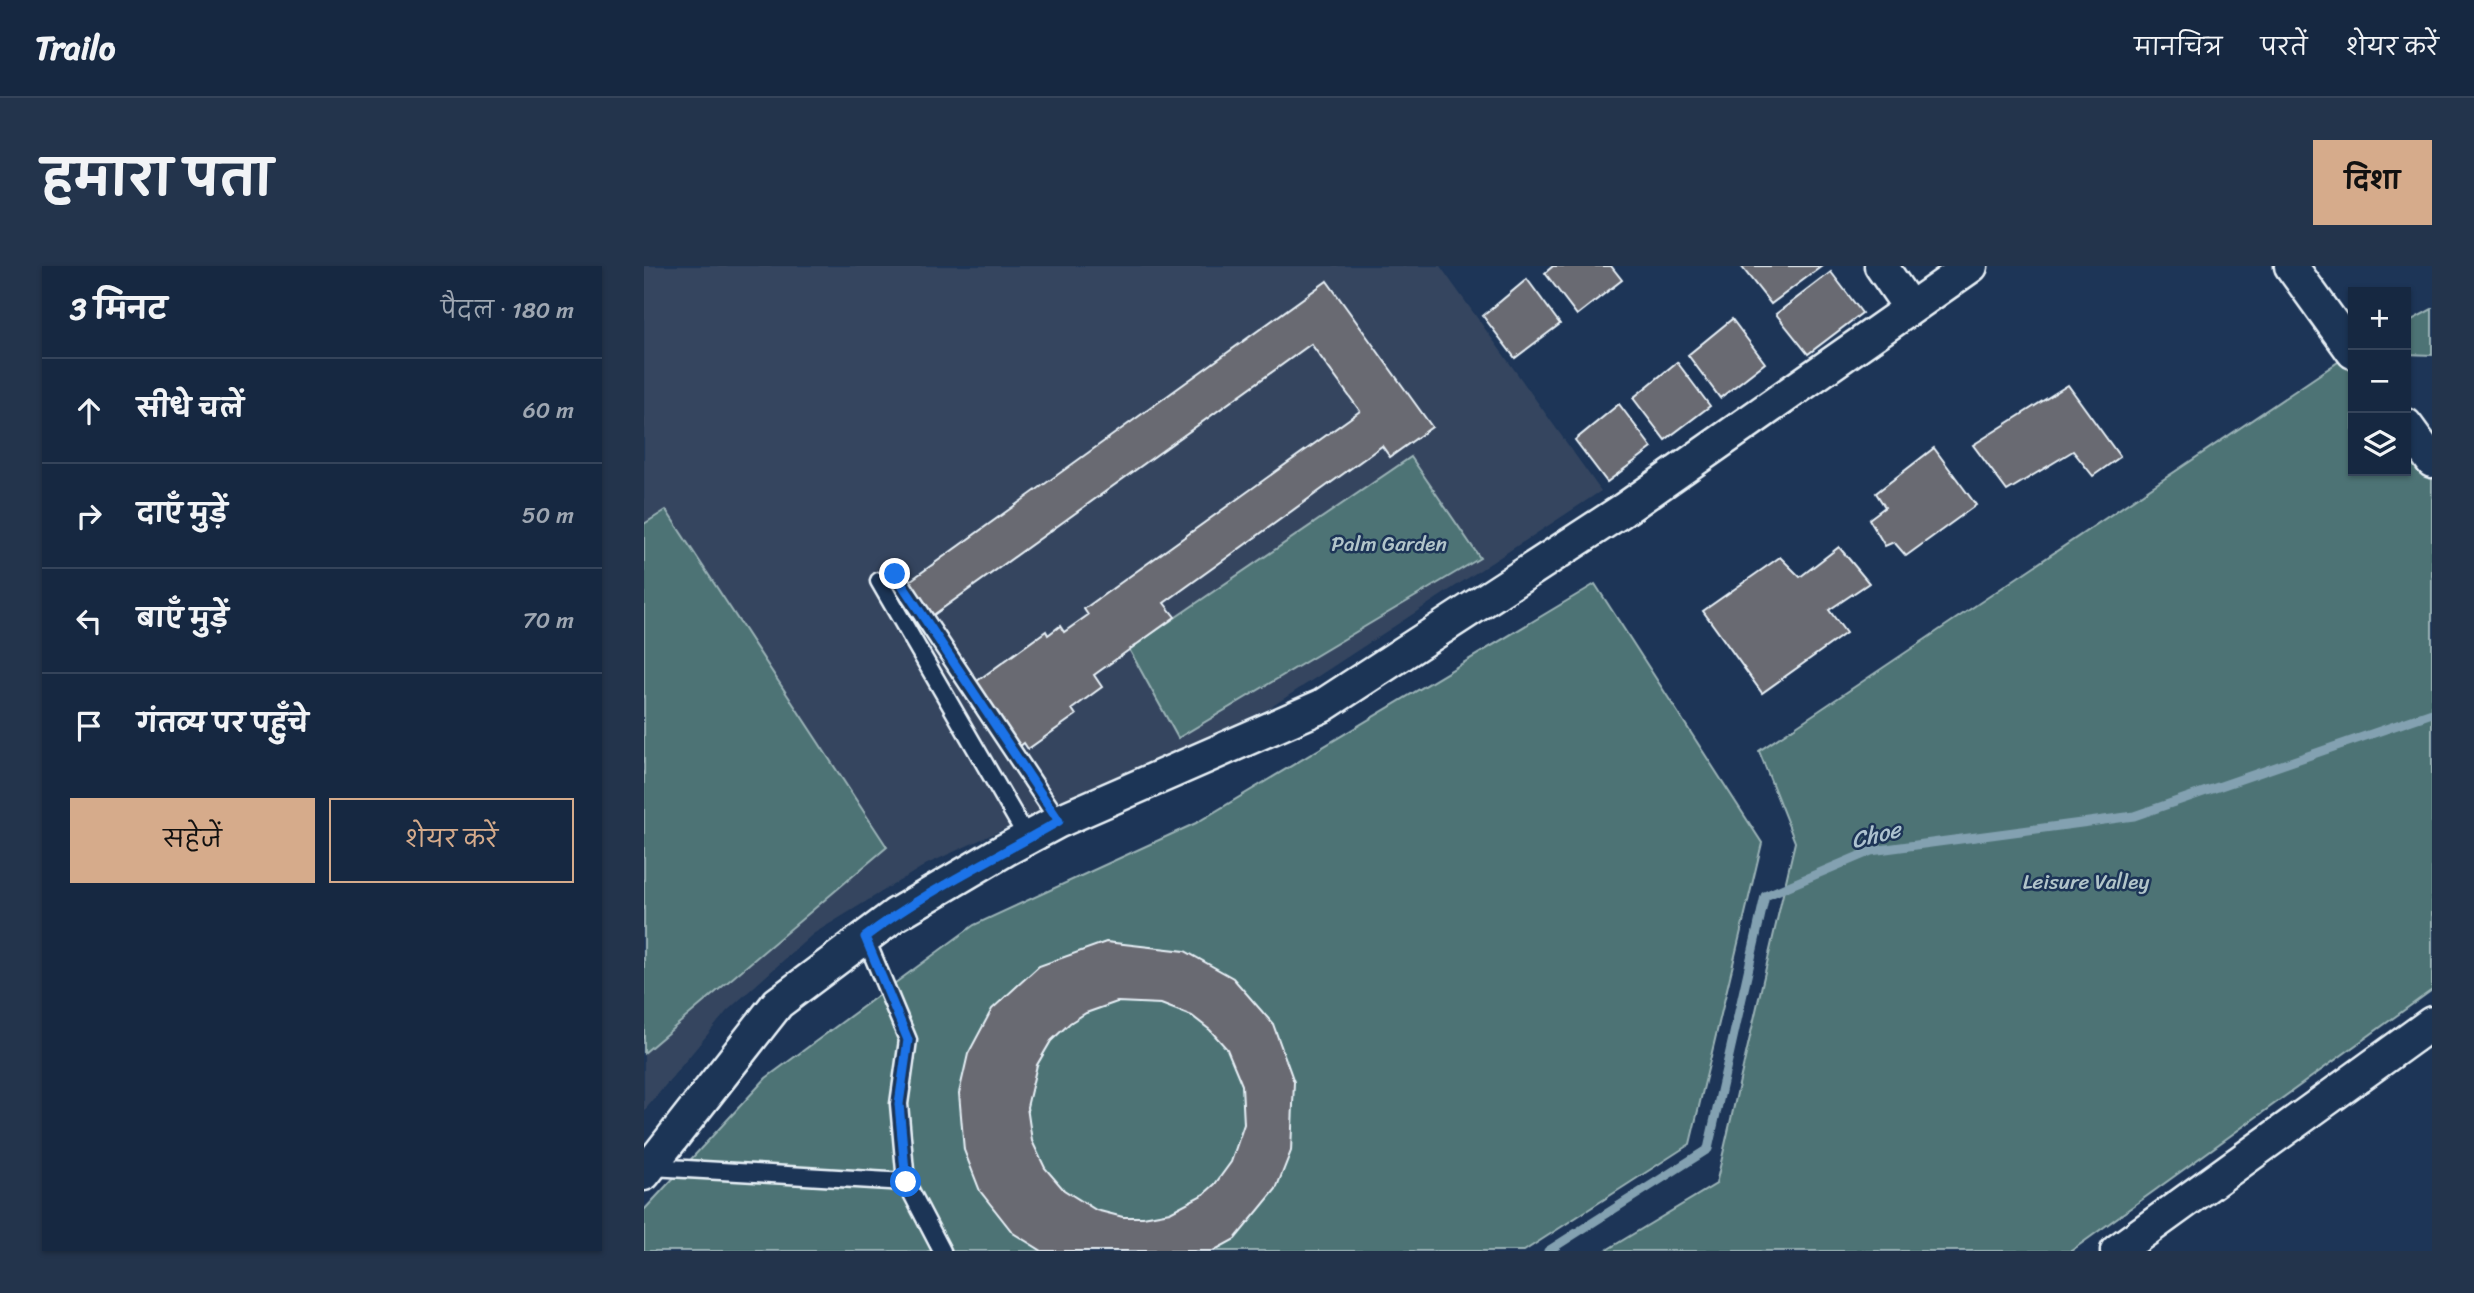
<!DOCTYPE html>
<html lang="hi">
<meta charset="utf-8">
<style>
body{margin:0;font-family:Sriracha,"Playpen Sans Deva",sans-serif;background:#23344c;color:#f1f3f6}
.controls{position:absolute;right:21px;top:21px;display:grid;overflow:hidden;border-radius:0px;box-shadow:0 2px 5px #0004}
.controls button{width:63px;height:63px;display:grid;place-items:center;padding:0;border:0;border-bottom:2px solid #35445a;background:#162841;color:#f1f3f6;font:35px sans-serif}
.stop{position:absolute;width:21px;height:21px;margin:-16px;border:5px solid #1a73e8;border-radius:50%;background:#fff}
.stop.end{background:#1a73e8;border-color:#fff;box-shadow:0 2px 7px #0008}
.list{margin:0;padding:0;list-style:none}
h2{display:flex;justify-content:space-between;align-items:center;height:91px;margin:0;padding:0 28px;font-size:30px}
h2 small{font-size:23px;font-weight:400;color:#9ea6b1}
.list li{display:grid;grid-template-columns:46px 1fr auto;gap:21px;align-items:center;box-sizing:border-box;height:105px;padding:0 28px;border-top:2px solid #35445a}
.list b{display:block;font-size:26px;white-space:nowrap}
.list em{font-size:23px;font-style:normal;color:#9ea6b1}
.actions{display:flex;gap:14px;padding:21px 28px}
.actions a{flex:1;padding:16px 0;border:2px solid #d6ab8b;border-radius:0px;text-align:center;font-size:24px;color:#d6ab8b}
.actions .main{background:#d6ab8b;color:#111}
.icon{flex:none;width:38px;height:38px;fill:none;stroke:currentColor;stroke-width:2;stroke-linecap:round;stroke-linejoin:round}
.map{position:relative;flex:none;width:1788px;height:985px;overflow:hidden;border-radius:0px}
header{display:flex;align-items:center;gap:42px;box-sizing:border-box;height:98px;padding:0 35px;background:#162841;border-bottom:2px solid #35445a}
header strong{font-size:33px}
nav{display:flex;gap:38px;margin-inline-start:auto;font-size:24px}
.intro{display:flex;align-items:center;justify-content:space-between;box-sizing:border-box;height:168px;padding:0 42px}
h1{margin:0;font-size:49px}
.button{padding:18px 32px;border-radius:0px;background:#d6ab8b;color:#111;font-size:24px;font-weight:700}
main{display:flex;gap:42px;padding:0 42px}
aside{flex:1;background:#162841;border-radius:0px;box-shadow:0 2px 5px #0004}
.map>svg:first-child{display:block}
.built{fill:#34455f}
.green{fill:#4d7375;stroke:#9ab2b6;stroke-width:2}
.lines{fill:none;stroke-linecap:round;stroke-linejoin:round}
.stream{stroke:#83a1b1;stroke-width:9}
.building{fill:#696a72;stroke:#e8f1f8;stroke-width:2;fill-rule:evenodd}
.service-casing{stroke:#e8f1f8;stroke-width:21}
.minor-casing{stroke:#e8f1f8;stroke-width:37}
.service{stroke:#1d3557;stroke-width:16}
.minor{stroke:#1d3557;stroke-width:32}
.route{stroke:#1a73e8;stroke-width:9}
.labels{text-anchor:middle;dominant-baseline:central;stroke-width:5;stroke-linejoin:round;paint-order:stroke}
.park-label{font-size:21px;fill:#b2c5ca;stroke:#1d3557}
.water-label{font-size:23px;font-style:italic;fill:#adc2cf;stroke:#1d3557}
</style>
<header>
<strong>Trailo</strong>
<nav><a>मानचित्र</a><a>परतें</a><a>शेयर करें</a></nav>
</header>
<div class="intro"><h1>हमारा पता</h1><a class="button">दिशा</a></div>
<main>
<aside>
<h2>3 मिनट<small>पैदल · 180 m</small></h2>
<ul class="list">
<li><svg class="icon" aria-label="ahead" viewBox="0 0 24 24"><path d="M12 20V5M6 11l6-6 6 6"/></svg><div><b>सीधे चलें</b></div><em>60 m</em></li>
<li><svg class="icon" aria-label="right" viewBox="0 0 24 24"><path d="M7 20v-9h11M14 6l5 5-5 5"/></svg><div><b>दाएँ मुड़ें</b></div><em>50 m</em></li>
<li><svg class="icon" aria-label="left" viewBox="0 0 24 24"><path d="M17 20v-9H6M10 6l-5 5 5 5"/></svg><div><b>बाएँ मुड़ें</b></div><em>70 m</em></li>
<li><svg class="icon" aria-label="arrive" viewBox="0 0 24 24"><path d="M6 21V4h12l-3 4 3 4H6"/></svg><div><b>गंतव्य पर पहुँचे</b></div></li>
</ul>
<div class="actions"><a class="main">सहेजें</a><a>शेयर करें</a></div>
</aside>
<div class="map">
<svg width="1788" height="985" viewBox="0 0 1788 985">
<rect width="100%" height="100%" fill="#1d3557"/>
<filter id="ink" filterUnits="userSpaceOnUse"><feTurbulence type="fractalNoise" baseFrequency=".0143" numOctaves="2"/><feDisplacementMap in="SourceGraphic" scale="14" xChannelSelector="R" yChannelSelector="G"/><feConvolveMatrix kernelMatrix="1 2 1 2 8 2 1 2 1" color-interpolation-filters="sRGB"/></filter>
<g filter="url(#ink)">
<path class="built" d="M0 0H796L957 225 624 443 283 598 169 668 83 745 0 845Z"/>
<path class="green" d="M1788 43V89L1762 88V57Z
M1709 86V205H1762V166L1788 206V724L1427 985H961L1072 918 1151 576 1115 485Z
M767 191 836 292 534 472 485 383Z
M22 244 243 581 0 787V258Z
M951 318 1118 577 1046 878 880 985H0V944L122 812 330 659 552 557Z"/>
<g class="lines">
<path class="stream" d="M904 985 1064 883 1121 630 1227 585 1490 550 1788 447"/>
</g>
<path class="building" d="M909 0H967L978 14 933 49 901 7Z
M1097 0H1178L1127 38Z
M1187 6 1218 47 1164 88 1132 48Z
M883 13 916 58 871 92 839 50Z
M683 15 788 161 746 191 738 180 520 337 531 351 450 409 458 421 428 443 432 449 384 483 380 477 375 481 329 418 402 365 404 369 416 360 420 366 444 349 440 343 716 145 667 78 288 350 263 317Z
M1088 53 1121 97 1076 132 1044 89Z
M1033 96 1066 140 1021 174 989 132Z
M1424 119 1476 191 1449 210 1429 185 1363 225 1329 179Z
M975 138 1008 182 963 216 931 174Z
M1290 182 1332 239 1262 290 1250 276 1241 280 1225 253 1241 241 1232 227Z
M1195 281 1225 317 1185 344 1202 367 1118 427 1059 345 1136 291 1156 311Z
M462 676 541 685 589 712 629 758 650 816 647 885 632 923 591 973 569 985H398L369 967 336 925 320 884 315 827 324 788 348 743 395 700ZM473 736 517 738 548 750 566 764 583 783 598 819 600 858 587 896 571 918 560 928 526 946 499 951H479L452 944 420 924 401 902 388 875 383 841 393 799 407 775 426 757 442 747Z"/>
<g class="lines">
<defs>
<path id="service" d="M251 308 415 555
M235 315 384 573
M221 671 264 774 255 838 262 916 298 985
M8 901 262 916"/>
<path id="minor" d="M1237 0 1266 42
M1647 0 1709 86
M1762 159 1788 195
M0 908 134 737 251 649 361 584 415 555 678 440 979 244 1327 0
M1473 985 1788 757"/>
</defs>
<use href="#service" class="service-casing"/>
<use href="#minor" class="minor-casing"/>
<use href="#service" class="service"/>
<use href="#minor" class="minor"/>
</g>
</g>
<g class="lines" filter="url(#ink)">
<path class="route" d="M251 308 415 555C350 593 281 625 221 671L264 774 255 838 262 916"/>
</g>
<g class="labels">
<g class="park-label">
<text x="745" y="278">Palm Garden</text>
<text x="1442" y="616">Leisure Valley</text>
</g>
<g class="water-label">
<text transform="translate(1232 569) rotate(-14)">Choe</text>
</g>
</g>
</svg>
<div class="controls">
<button>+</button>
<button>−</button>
<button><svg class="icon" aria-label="layers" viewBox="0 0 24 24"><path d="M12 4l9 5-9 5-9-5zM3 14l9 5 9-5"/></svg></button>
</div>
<div class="stop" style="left:262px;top:916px"></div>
<div class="stop end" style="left:251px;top:308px"></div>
</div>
</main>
